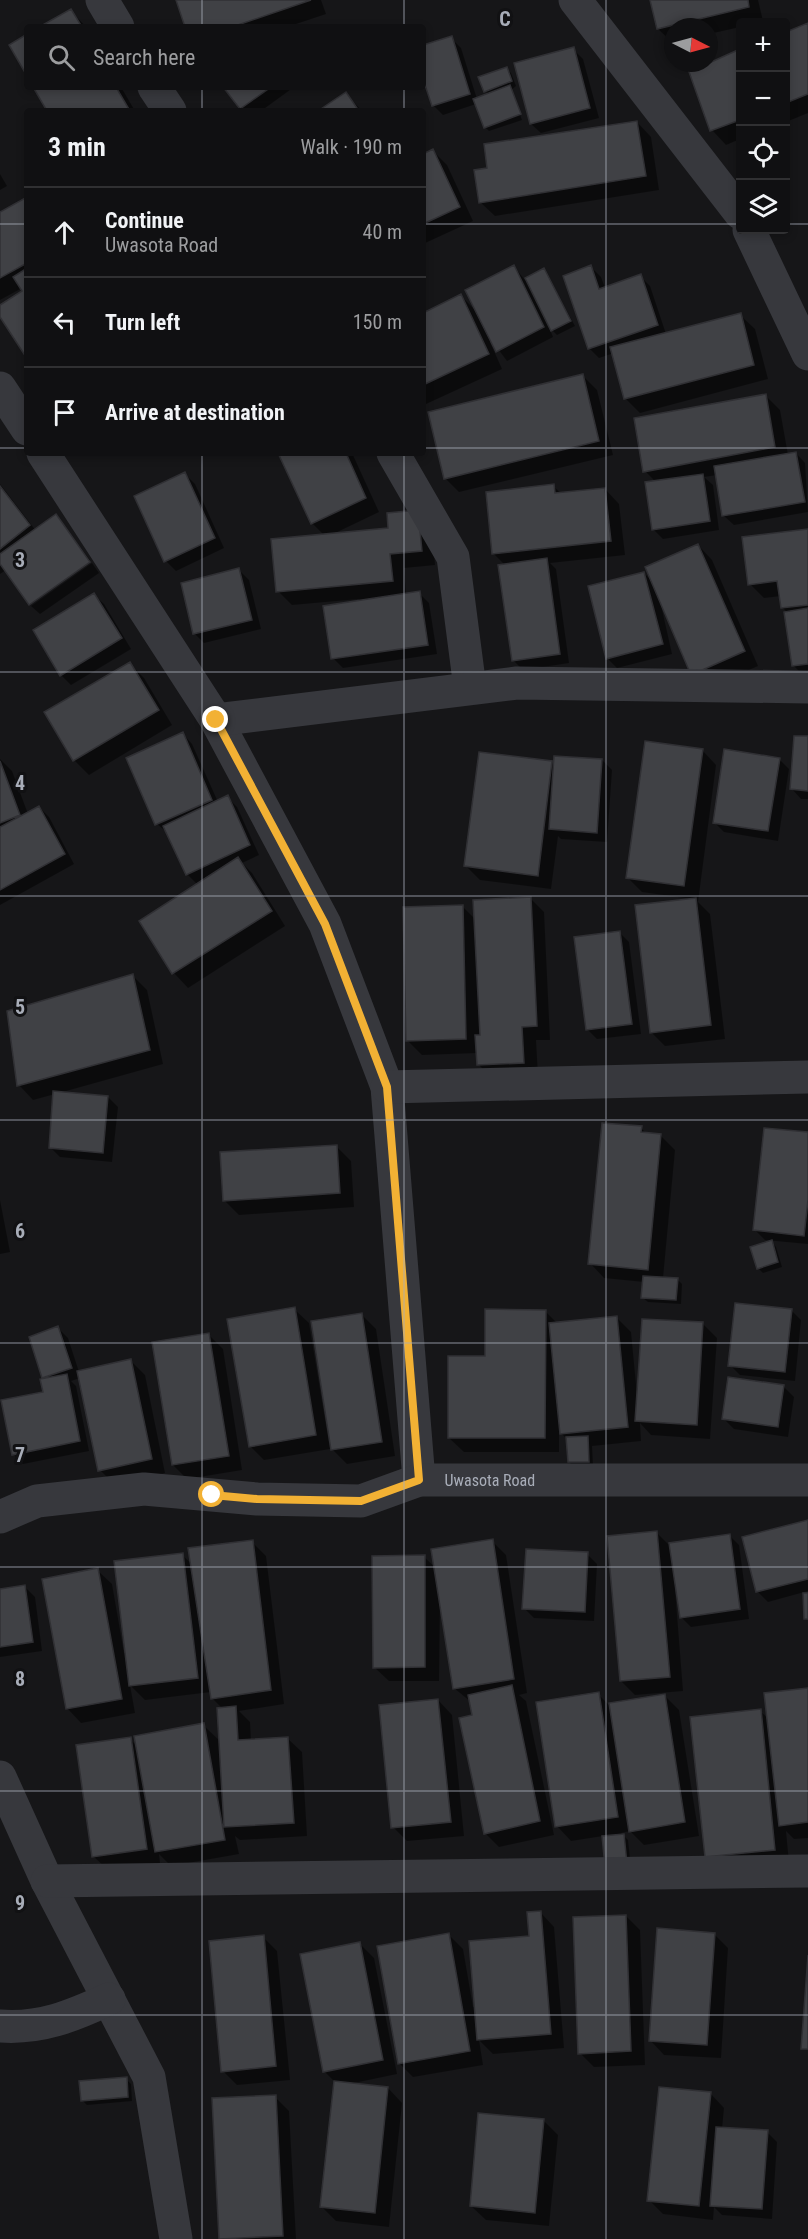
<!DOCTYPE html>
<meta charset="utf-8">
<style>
body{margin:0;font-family:"Roboto Condensed",sans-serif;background:#19191b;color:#f1f3f6}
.controls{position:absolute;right:18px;top:18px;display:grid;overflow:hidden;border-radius:6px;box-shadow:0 3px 9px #0003}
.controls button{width:54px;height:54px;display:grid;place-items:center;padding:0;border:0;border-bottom:2px solid #303032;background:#101012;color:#f1f3f6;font:30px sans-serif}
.compass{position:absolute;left:664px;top:18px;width:54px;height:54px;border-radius:50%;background:#101012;box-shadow:0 3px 9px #0003;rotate:96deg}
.stop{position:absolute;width:18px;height:18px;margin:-14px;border:4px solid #f2b134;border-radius:50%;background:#fff}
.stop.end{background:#f2b134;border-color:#fff;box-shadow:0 2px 6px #0008}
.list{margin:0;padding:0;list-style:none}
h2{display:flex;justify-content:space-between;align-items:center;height:78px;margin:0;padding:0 24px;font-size:26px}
h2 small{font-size:20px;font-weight:400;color:#9c9d9f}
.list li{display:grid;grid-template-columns:39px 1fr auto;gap:18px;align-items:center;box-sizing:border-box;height:90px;padding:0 24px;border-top:2px solid #303032}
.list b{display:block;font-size:22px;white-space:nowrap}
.list p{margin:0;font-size:20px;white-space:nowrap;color:#9c9d9f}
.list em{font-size:20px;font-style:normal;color:#9c9d9f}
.icon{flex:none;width:33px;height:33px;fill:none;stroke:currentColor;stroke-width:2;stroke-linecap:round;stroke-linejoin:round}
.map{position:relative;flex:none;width:808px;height:2239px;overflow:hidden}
.search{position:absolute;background:#101012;box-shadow:0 3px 9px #0003;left:24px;top:24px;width:402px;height:66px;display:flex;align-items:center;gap:15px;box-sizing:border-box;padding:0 21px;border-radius:6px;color:#9c9d9f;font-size:22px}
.panel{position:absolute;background:#101012;box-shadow:0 3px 9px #0003;left:24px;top:108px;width:402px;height:348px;border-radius:6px}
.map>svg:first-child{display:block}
.shadow{fill:#0007}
.building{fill:#404145;stroke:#303034;stroke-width:1.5}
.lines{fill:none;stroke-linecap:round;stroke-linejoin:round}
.street{stroke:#37383d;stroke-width:33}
.route{stroke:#f2b134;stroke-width:8}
.grid{fill:none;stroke:#a8adb8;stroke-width:1.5;stroke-opacity:0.55}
.labels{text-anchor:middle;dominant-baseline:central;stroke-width:6;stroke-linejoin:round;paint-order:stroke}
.street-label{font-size:16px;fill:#a8adb8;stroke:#111113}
.grid-label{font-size:20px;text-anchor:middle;font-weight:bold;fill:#a8adb8;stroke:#111113;stroke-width:6;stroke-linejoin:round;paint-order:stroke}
</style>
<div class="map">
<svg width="808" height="2239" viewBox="0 0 808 2239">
<rect width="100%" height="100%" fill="#161618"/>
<path class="shadow" d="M178 0H321L326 14 287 27H187Z
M652 0H758L763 21 740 22V27L709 34V27H673V43L658 29Z
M71 11 86 27H42Z
M808 25V113L786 122V33Z
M451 38 461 48 477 99 489 94 485 91 506 68 511 73 516 86 511 90 522 120 489 131 485 127 476 104 443 115 433 105 423 75V46Z
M573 49 583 59 599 118 541 133 531 124Z
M740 50V139L726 145 712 130 689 70Z
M35 87H121L135 111H49Z
M225 87H294L261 111H243Z
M346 94 362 111H321Z
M637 122 651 137 659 190 495 216 480 202 489 169Z
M433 151 447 165 473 221 423 244V155Z
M0 174 7 186 0 190Z
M27 198V356L0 314V306L24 291 22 288 0 300V214Z
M514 267 525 280 544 270 575 326 557 335 549 327 553 337 507 361 492 341 490 342 502 369 426 404 423 401V314L461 296 477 312Z
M591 267 601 277 605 288 640 276 650 286 666 334 740 315 755 329 768 379 640 413 625 398 614 353 599 358 589 348Z
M583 376 597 390 613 455 459 492 445 478Z
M765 395 780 410 788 455 796 453 805 463 808 512 734 525 724 516 717 475 704 477 713 485 719 530 663 539 653 529 656 482 645 471Z
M280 453H352L379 512 331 535 432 526 435 565 404 568 406 595 419 593 429 603 437 654 343 668 333 658 359 599 292 605 278 591 325 536 312 523Z
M185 474 195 484 224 548 176 571 166 561Z
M0 484 36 531 56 516 90 560 30 603 6 570 0 574Z
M553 486 562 494 605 489 619 504 625 555 550 563 556 569 569 663 523 670 513 660 505 565 494 554Z
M808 530V680L793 665 788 613 782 607 781 596 764 598 750 584Z
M698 545 712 560 758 666 707 688 659 596 672 654 617 668 607 658 644 573 653 582Z
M92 563 99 573 40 614 31 606Z
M239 570 249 580 261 629 204 643 194 633Z
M94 595 104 604 131 649 71 685 61 675 35 631Z
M130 664 144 678 172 725 89 775 74 760 46 713Z
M183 734 192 744 218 802 227 797 237 807 259 855 242 863 252 873 285 926 188 988 174 973 141 921 198 885 187 874 168 833 157 824Z
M808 738V799H801L792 789Z
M702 750 716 765 698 902 710 914 725 1039 665 1046 651 1032 692 899 642 892 628 878Z
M0 759 12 771 28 814 39 807 49 817 74 864 0 905Z
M779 759 789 769 778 841 724 832 714 822Z
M602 760 612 770 607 842 561 839 558 836 551 889 480 880 466 866 552 763 555 766Z
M530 898 544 912 550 1040H536L538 1076 493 1079 479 1065 478 1053 422 1055 407 1040 462 906 476 920Z
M619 932 629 942 641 1034 597 1039 587 1029Z
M133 976 147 990 163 1064 59 1093 108 1097 118 1107 112 1162 60 1157 50 1147 55 1094 33 1100 19 1085Z
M641 1128 647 1134 661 1136 675 1150 663 1278 677 1279 682 1284 681 1304 648 1302 643 1298 644 1282 604 1278 590 1263Z
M808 1134V1244L765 1240 755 1230Z
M337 1147 351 1161 354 1207 239 1215 224 1200Z
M0 1200 10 1252 0 1254Z
M772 1242 776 1247 782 1267 763 1273 758 1268Z
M294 1309 309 1323 330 1449 264 1460 250 1446Z
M791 1310 801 1320 795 1381 740 1375 730 1365Z
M545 1311 557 1323 616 1317 631 1332 637 1395 703 1324 717 1338 710 1439 651 1435 640 1423 641 1441 592 1446 593 1466 574 1467 569 1462 568 1440 559 1431V1452H464L449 1438 486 1358Z
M361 1314 376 1329 395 1456 347 1464 333 1450Z
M58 1328 68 1338 79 1372 131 1361 145 1375 165 1473 114 1484 100 1470 80 1378 71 1381 76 1386 89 1451 23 1464 13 1454 44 1393 46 1380 44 1377Z
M209 1335 223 1349 242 1470 187 1479 173 1465Z
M729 1379 784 1387 794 1397 788 1437 734 1429 724 1419Z
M808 1521V1591L768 1602 758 1592 744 1538Z
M657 1533 668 1544 729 1535 739 1545 749 1619 691 1627 681 1617 677 1589H675L683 1691 635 1695 621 1681Z
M492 1541 506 1555 527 1693 519 1695 526 1701 554 1835 499 1847 485 1833 471 1702 454 1688 440 1600 439 1681H389L374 1667 424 1557 436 1568Z
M252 1542 266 1556 284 1704 239 1711 250 1722 251 1741 287 1738 302 1752 307 1836 240 1840 235 1836 239 1854 171 1866 159 1854 160 1863 108 1870 93 1856 130 1739 137 1746 203 1725 221 1742 223 1709 212 1698 211 1692 145 1700 130 1685 135 1713 81 1723 67 1708 97 1570 112 1584 124 1653H127L182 1555 192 1564Z
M587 1554 597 1564 594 1621 534 1618 524 1608Z
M25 1587 35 1597 42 1651 0 1657V1591Z
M808 1689V1838L794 1839 786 1831 789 1863 706 1856 760 1711 769 1719Z
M598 1694 609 1705 665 1696 679 1710 699 1836 644 1845 630 1831 621 1833 628 1840 631 1868 607 1866 603 1836 571 1841 557 1826Z
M438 1700 452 1715 464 1836 407 1841 393 1827Z
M540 1912 554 1927 564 2048 493 2054 479 2040 483 2065 413 2077 399 2063 449 1935 463 1949 473 2007H476L530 1938Z
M626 1916 640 1930 645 2065 594 2067 580 2053Z
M714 1934 728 1948 721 2058 664 2055 650 2040Z
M263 1937 277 1951 290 2080 237 2085 223 2071Z
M360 1944 374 1958 397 2074 349 2084 388 2088 402 2103 389 2227 336 2221 322 2207 335 2082 324 2071Z
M126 2079 131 2084 132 2101 87 2105 82 2100Z
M710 2093 724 2108 722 2129 767 2132 777 2142 772 2219 722 2215 714 2207 713 2220 663 2214 649 2200Z
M275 2097 289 2111 296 2239H220Z
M543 2120 558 2135 549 2226 486 2220 471 2206Z"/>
<path class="building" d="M176 0H311L232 27H185Z
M650 0H748L749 7 657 29Z
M71 9 82 27H39Z
M808 23V94L786 103V32Z
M27 34V76L9 45Z
M452 36 470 94 432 106 423 79V45Z
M574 47 590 108 530 124 514 63Z
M740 49V120L710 131 688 69 709 63Z
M507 67 512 81 484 92 478 77Z
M510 85 521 114 484 128 473 99Z
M33 87H116L130 111H47Z
M223 87H271L240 109Z
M346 92 359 111H318Z
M637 121 646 176 479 203 474 170 487 168 484 144Z
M433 149 460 207 423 224V154Z
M27 197V263L0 278V212Z
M514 265 544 327 496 352 465 290Z
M591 265 599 289 641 274 658 325 588 349 563 276Z
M27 268V356L26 357 0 317V305L22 291 13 277Z
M544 268 571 321 551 331 525 278Z
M461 294 489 354 423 385V313Z
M741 313 754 365 624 399 610 347Z
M583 374 599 441 444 479 428 412Z
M766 394 775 447 643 472 634 418Z
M796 452 805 502 722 516 714 466Z
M278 453H346L366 498 311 524Z
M185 472 215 538 164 562 134 496Z
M703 474 710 521 652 530 645 482Z
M554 484 555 493 605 488 611 541 492 554 486 492Z
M0 486 30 525 0 549Z
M418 510 422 551 390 554 393 581 276 592 271 539 388 528 387 513Z
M56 514 90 562 29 605 0 564V554Z
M808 529V605L781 608 777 581 748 585 742 537Z
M698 544 745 651 691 675 645 567Z
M547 558 560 654 512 661 498 565Z
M239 568 252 620 193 634 181 583Z
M644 572 663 644 606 659 588 586Z
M420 591 428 645 331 659 323 606Z
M94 593 122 638 60 676 33 630Z
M808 608V664L792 666 784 612Z
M130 662 159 710 73 761 44 712Z
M183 732 212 800 155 825 126 758Z
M794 736H808V791L790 789Z
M645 741 703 749 684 886 626 878Z
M724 749 780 758 768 831 713 823Z
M479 752 552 761 538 876 464 866Z
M554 756 602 759 597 833 549 829Z
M0 761 20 815 0 823Z
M228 795 250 845 186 875 163 826Z
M39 806 65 854 0 890V827Z
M238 857 272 911 172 974 139 921Z
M531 897 537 1026 522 1027 524 1063 477 1065 475 1035H480L473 900Z
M696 898 711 1025 650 1033 635 905Z
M463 905 466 1039 406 1041 403 907Z
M620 931 632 1024 586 1030 574 937Z
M133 974 150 1050 17 1086 7 1011Z
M53 1091 108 1096 103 1153 49 1148Z
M602 1123 642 1126 641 1132 661 1134 648 1270 588 1264Z
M764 1128 808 1132V1200L804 1236 753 1230Z
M337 1145 340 1193 223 1201 220 1152Z
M772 1240 778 1262 757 1269 750 1247Z
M643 1276 678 1278 676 1300 641 1298Z
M735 1303 792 1309 785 1372 728 1366Z
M295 1307 316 1435 249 1447 227 1319Z
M485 1309 546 1310 545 1438H448V1356H485Z
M362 1313 382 1442 331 1450 311 1321Z
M617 1316 628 1427 560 1434 549 1323Z
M642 1319 703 1322 697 1425 635 1421Z
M58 1326 72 1368 42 1378 29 1337Z
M209 1333 229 1456 172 1465 152 1342Z
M131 1359 152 1459 98 1471 77 1371Z
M67 1374 80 1441 12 1455 1 1400 43 1392 40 1379Z
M728 1377 784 1385 778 1427 722 1419Z
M588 1436 589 1462H568L566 1437Z
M808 1520V1579L756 1592 742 1537Z
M657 1531 670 1677 620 1681 607 1536Z
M730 1534 740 1609 680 1618 669 1543Z
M493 1539 514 1679 453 1689 431 1549Z
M253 1540 271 1690 211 1699 188 1548Z
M526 1549 588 1552 585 1612 522 1609Z
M183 1553 198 1678 129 1686 114 1561Z
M425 1555V1667L373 1668 372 1556Z
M98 1568 122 1699 66 1709 42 1579Z
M25 1585 33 1642 0 1647V1589Z
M803 1593H808V1619H804Z
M512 1685 540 1821 484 1834 459 1718 472 1715 468 1695Z
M808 1688V1822L779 1826 764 1693Z
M599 1692 618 1817 555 1827 536 1702Z
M665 1694 685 1822 629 1832 609 1703Z
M438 1699 451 1822 391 1828 379 1705Z
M236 1706 238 1740 288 1737 294 1823 224 1827 217 1708Z
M761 1709 775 1850 705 1857 690 1717Z
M204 1723 225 1840 155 1852 134 1736Z
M131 1737 147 1849 92 1857 76 1745Z
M624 1834 627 1864 605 1867 602 1836Z
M541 1911 551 2034 477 2040 469 1941 529 1936 527 1912Z
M626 1915 631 2051 578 2054 573 1917Z
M657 1928 715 1933 707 2045 649 2041Z
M449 1933 470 2051 398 2064 377 1946Z
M264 1935 276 2066 221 2072 209 1941Z
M360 1942 383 2060 323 2072 300 1954Z
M808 1955V2049H801Z
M127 2077 128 2097 81 2101 79 2081Z
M334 2081 388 2087 375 2213 320 2207Z
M659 2087 711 2092 699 2206 647 2201Z
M276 2095 283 2236 219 2239 212 2098Z
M478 2113 544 2119 535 2213 470 2206Z
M716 2127 768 2130 762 2209 710 2206Z"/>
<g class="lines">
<g class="street">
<path d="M102 0 118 27"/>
<path d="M575 0 740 213"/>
<path d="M154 87 170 111"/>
<path d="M749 230 808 354"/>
<path d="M0 388 27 429"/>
<path d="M43 453 216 720 325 924 387 1087 419 1480"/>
<path d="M393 453 453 557 470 688"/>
<path d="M216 720 517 683 808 687"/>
<path d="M387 1087 808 1077"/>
<path id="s1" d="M0 1517 37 1501 144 1489 257 1499 361 1501 419 1480H808"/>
<path d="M0 1777 47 1881 149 2077 176 2239"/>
<path d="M47 1881 808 1871"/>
<path d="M0 2026C41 2029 72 2016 109 1999"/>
</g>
</g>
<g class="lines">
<path class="route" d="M212 1495 257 1499 361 1501 419 1480 387 1087 325 924 216 720"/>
</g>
<path class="grid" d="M202 0V27M404 0V27M606 0V2239M202 87V111M404 87V111M0 224H27M423 224H740M786 224H808M0 448H27M423 448H808M202 453V2239M404 453V2239M0 672H808M0 896H808M0 1120H808M0 1343H808M0 1567H808M0 1791H808M0 2015H808"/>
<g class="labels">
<g class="street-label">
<text stroke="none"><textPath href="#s1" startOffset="498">Uwasota Road</textPath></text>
</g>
</g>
<g class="grid-label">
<text x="505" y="26">C</text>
<text x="20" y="567">3</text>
<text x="20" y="790">4</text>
<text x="20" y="1014">5</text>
<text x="20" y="1238">6</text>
<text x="20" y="1462">7</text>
<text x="20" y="1686">8</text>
<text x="20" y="1910">9</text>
</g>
</svg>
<div class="controls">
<button>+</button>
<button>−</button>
<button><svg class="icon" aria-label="locate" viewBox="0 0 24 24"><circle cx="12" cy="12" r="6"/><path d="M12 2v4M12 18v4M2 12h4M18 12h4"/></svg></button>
<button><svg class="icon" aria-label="layers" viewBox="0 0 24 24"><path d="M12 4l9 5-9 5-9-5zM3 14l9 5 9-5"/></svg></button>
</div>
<svg class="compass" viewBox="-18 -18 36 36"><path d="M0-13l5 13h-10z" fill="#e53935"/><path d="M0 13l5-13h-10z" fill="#9c9d9f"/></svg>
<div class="stop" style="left:212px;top:1495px"></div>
<div class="stop end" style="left:216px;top:720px"></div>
<div class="search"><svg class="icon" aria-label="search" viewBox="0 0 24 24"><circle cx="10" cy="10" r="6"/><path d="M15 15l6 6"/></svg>Search here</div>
<section class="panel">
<h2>3 min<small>Walk · 190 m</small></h2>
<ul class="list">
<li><svg class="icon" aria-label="ahead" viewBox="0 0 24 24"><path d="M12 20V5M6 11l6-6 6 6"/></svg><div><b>Continue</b><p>Uwasota Road</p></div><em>40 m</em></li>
<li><svg class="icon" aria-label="left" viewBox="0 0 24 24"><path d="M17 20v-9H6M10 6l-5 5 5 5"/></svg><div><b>Turn left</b></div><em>150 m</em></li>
<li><svg class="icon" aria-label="arrive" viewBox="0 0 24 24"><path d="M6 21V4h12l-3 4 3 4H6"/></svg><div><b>Arrive at destination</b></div></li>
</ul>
</section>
</div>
